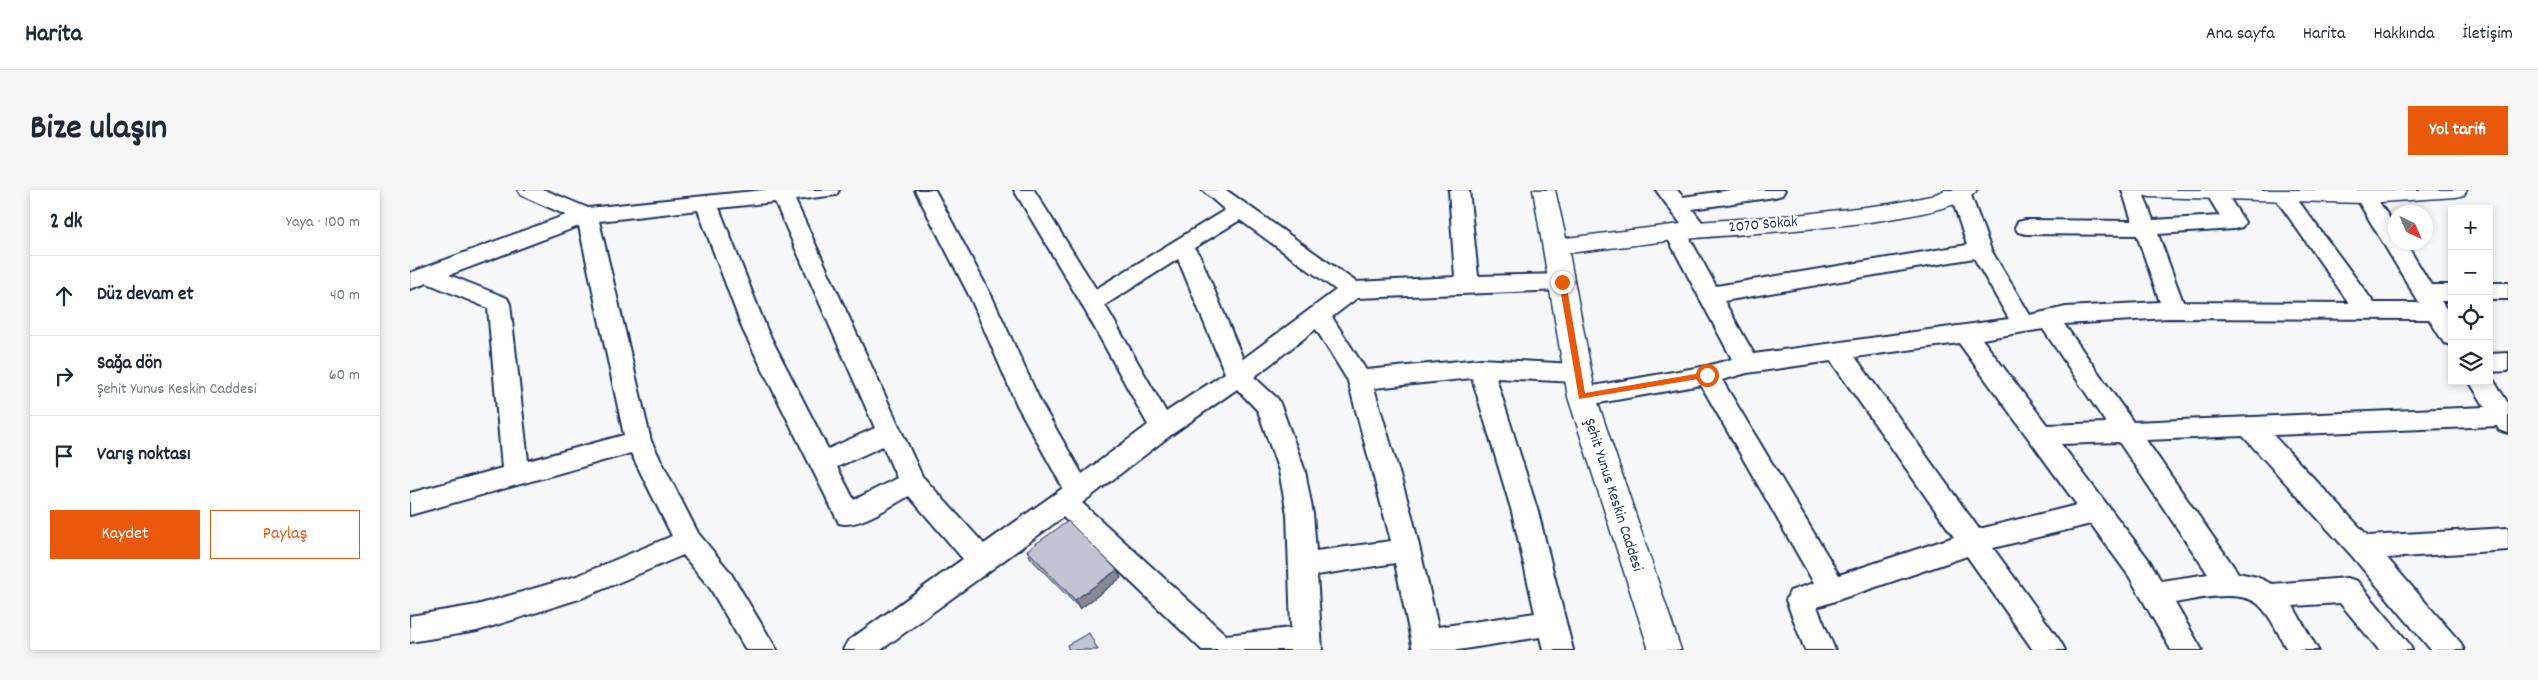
<!DOCTYPE html>
<html lang="tr">
<meta charset="utf-8">
<style>
body{margin:0;font-family:Dekko,sans-serif;background:#f6f6f7;color:#1f2937}
.controls{position:absolute;right:15px;top:15px;display:grid;overflow:hidden;border-radius:0px;box-shadow:0 2px 8px #0003}
.controls button{width:45px;height:45px;display:grid;place-items:center;padding:0;border:0;border-bottom:1px solid #e0e1e3;background:#fff;color:#1f2937;font:25px sans-serif}
.compass{position:absolute;left:1978px;top:15px;width:45px;height:45px;border-radius:50%;background:#fff;box-shadow:0 2px 8px #0003;rotate:136deg}
.stop{position:absolute;width:15px;height:15px;margin:-11px;border:4px solid #ea580c;border-radius:50%;background:#fff}
.stop.end{background:#ea580c;border-color:#fff;box-shadow:0 1px 5px #0008}
.list{margin:0;padding:0;list-style:none}
h2{display:flex;justify-content:space-between;align-items:center;height:65px;margin:0;padding:0 20px;font-size:21px}
h2 small{font-size:16px;font-weight:400;color:#747a83}
.list li{display:grid;grid-template-columns:32px 1fr auto;gap:15px;align-items:center;box-sizing:border-box;height:80px;padding:0 20px;border-top:1px solid #e0e1e3}
.list b{display:block;font-size:19px;white-space:nowrap}
.list p{margin:0;font-size:16px;white-space:nowrap;color:#747a83}
.list em{font-size:16px;font-style:normal;color:#747a83}
.actions{display:flex;gap:10px;padding:15px 20px}
.actions a{flex:1;padding:11px 0;border:1px solid #ea580c;border-radius:0px;text-align:center;font-size:18px;color:#ea580c}
.actions .main{background:#ea580c;color:#fff}
.icon{flex:none;width:28px;height:28px;fill:none;stroke:currentColor;stroke-width:2;stroke-linecap:round;stroke-linejoin:round}
.map{position:relative;flex:none;width:2098px;height:460px;overflow:hidden;border-radius:0px}
header{display:flex;align-items:center;gap:30px;box-sizing:border-box;height:70px;padding:0 25px;background:#fff;border-bottom:1px solid #e0e1e3}
header strong{font-size:24px}
nav{display:flex;gap:28px;margin-inline-start:auto;font-size:18px}
.intro{display:flex;align-items:center;justify-content:space-between;box-sizing:border-box;height:120px;padding:0 30px}
h1{margin:0;font-size:35px}
.button{padding:12px 22px;border-radius:0px;background:#ea580c;color:#fff;font-size:18px;font-weight:700}
main{display:flex;gap:30px;padding:0 30px}
aside{flex:1;background:#fff;border-radius:0px;box-shadow:0 2px 8px #0003}
.map>svg:first-child{display:block}
.lines{fill:none;stroke-linecap:round;stroke-linejoin:round}
.minor-casing{stroke:#1b2f5e;stroke-width:4}
.tertiary-casing{stroke:#1b2f5e;stroke-width:3}
.minor{fill:#fff;fill-rule:evenodd}
.tertiary{fill:#fff;fill-rule:evenodd}
.wall{fill:#a5a9b5;stroke:#1b2f5e}
.shaded-wall{fill:#868994;stroke:#1b2f5e}
.building{fill:#c0c4d3;stroke:#1b2f5e}
.route{fill:#ea580c}
.labels{text-anchor:middle;dominant-baseline:central;stroke-width:4.5;stroke-linejoin:round;paint-order:stroke}
.street-label{font-size:16px;fill:#1b2f5e;stroke:#fff}
</style>
<header>
<strong>Harita</strong>
<nav><a>Ana sayfa</a><a>Harita</a><a>Hakkında</a><a>İletişim</a></nav>
</header>
<div class="intro"><h1>Bize ulaşın</h1><a class="button">Yol tarifi</a></div>
<main>
<aside>
<h2>2 dk<small>Yaya · 100 m</small></h2>
<ul class="list">
<li><svg class="icon" aria-label="ahead" viewBox="0 0 24 24"><path d="M12 20V5M6 11l6-6 6 6"/></svg><div><b>Düz devam et</b></div><em>40 m</em></li>
<li><svg class="icon" aria-label="right" viewBox="0 0 24 24"><path d="M7 20v-9h11M14 6l5 5-5 5"/></svg><div><b>Sağa dön</b><p>Şehit Yunus Keskin Caddesi</p></div><em>60 m</em></li>
<li><svg class="icon" aria-label="arrive" viewBox="0 0 24 24"><path d="M6 21V4h12l-3 4 3 4H6"/></svg><div><b>Varış noktası</b></div></li>
</ul>
<div class="actions"><a class="main">Kaydet</a><a>Paylaş</a></div>
</aside>
<div class="map">
<svg width="2098" height="460" viewBox="0 0 2098 460">
<rect width="100%" height="100%" fill="#f6f7f9"/>
<filter id="ink" filterUnits="userSpaceOnUse"><feTurbulence type="fractalNoise" baseFrequency=".02" numOctaves="2"/><feDisplacementMap in="SourceGraphic" scale="10" xChannelSelector="R" yChannelSelector="G"/><feConvolveMatrix kernelMatrix="1 2 1 2 8 2 1 2 1" color-interpolation-filters="sRGB"/></filter>
<g filter="url(#ink)">
<g class="lines">
<defs>
<path id="minor" d="M108 0H135L178 18 354 0H429L426 5 385 10 512 286 574 354 653 298 607 215 561 109 505 0H525L583 109 631 213 672 284 738 235 671 113 604 0H624L686 99 815 20 792 0H816L946 92 1045 87 1039 0H1059L1068 86 1153 84 1161 87 1164 92 1161 97 1153 100 947 108 922 127 956 180 1071 169 1166 174 1175 177 1178 183 1175 189 1166 192 1086 188 1128 322 1163 460H1133L1130 447 1048 460H1003L985 373 907 385 912 460H792L653 327 471 460H433L438 451 553 369 499 306C480 316 448 339 429 333L333 140 288 20 189 31 241 251 288 343 320 382 367 460H336L300 398 273 365 172 408 67 441 0 452V426L67 415 167 386 262 346 221 263 0 325V303L92 278 78 118 17 93 0 99V83L156 25 111 5ZM365 12 465 238 418 259 357 140 309 18ZM830 30 926 100 833 169 790 66 784 58ZM169 36 214 245 118 271 100 114 97 108 39 85ZM768 69 815 183 756 222 695 115ZM906 139 938 191 981 351 906 361 903 324 895 281 871 216 868 209 844 187ZM1062 188 1102 322 1125 423 1028 437 1002 326 964 198ZM827 199 848 221 869 281 877 324 881 438 816 445 672 313 761 245ZM473 256 487 288 444 310 427 277Z
M1246 0H1267L1273 7 1321 0H1375L1372 5 1365 7 1282 19 1298 40 1295 45 1287 47 1279 45Z
M1539 0H1559L1581 60 1620 125 1656 117 1750 112 1727 45 1616 44 1608 42 1605 37 1608 32 1616 30 1722 31 1712 0H1732L1743 30 1810 26 1796 3 1798 0H1814L1835 32 1832 37 1824 39 1748 44 1773 112 1939 113 1864 6 1867 1H1881L1964 113H2009L1945 6 1948 1H1962L1986 38V52H1995L2021 95H2042V111H2031L2042 127V155L2034 153 2019 129 1758 128 1654 134 1723 232 2075 217 2059 191H2079L2080 185 2098 213V243L2089 240 2087 236 1863 245 1958 346 2098 338V360L1977 368 2049 451 2054 460H2021L1942 366 1833 246 1736 250 1828 383 1847 387 1862 394 1937 388 1947 391 1997 451 2002 460H1969L1930 413 1883 416 1908 460H1877C1869 445 1861 426 1848 414 1830 399 1786 409 1765 413L1792 460H1761L1719 386 1681 334 1583 358 1650 451 1655 460H1623L1557 366 1407 417 1425 460H1395L1376 410 1380 401 1404 393 1291 195 1172 216 1163 214 1160 207 1163 200 1172 198 1297 176 1322 169 1255 43 1258 38 1266 36 1274 38 1306 96 1557 55ZM1564 68 1599 129 1344 164 1314 111ZM1633 139 1696 233 1637 235 1572 149ZM1549 153 1667 315 1569 339 1445 167ZM1421 171 1544 347 1429 385 1312 190 1337 183ZM1709 252 1798 384 1751 391 1739 370 1651 254Z
M2079 93H2098V109H2079Z
M2098 163V181L2079 182V164Z"/>
<path id="tertiary" d="M1123 0H1145L1156 48 1287 32 1387 25 1480 14 1521 6 1535 0H1567C1545 34 1334 43 1287 48 1244 52 1202 58 1159 63L1186 207 1271 460H1239L1158 207Z
M1729 0H2057L2054 5 2046 7 1955 13 1740 7 1732 5Z"/>
</defs>
<use href="#minor" class="minor-casing"/>
<use href="#tertiary" class="tertiary-casing"/>
<use href="#minor" class="minor"/>
<use href="#tertiary" class="tertiary"/>
</g>
<path class="wall" d="M617 360 707 380 711 388 670 419 621 369Z"/>
<path class="shaded-wall" d="M707 380 711 388 670 419 665 410Z"/>
<path class="building" d="M658 331 707 380 665 410 617 360Z
M679 443 688 460H659L657 455Z"/>
</g>
<path class="route" d="M1152 90 1156 92 1175 203 1297 182 1301 185 1300 187 1169 209 1149 92Z"/>
<g class="labels">
<g class="street-label">
<text transform="translate(1353 35) rotate(-5)">2070 Sokak</text>
<text transform="translate(1203 305) rotate(72)">Şehit Yunus Keskin Caddesi</text>
</g>
</g>
</svg>
<div class="controls">
<button>+</button>
<button>−</button>
<button><svg class="icon" aria-label="locate" viewBox="0 0 24 24"><circle cx="12" cy="12" r="6"/><path d="M12 2v4M12 18v4M2 12h4M18 12h4"/></svg></button>
<button><svg class="icon" aria-label="layers" viewBox="0 0 24 24"><path d="M12 4l9 5-9 5-9-5zM3 14l9 5 9-5"/></svg></button>
</div>
<svg class="compass" viewBox="-18 -18 36 36"><path d="M0-13l5 13h-10z" fill="#e53935"/><path d="M0 13l5-13h-10z" fill="#747a83"/></svg>
<div class="stop" style="left:1297px;top:185px"></div>
<div class="stop end" style="left:1152px;top:92px"></div>
</div>
</main>
